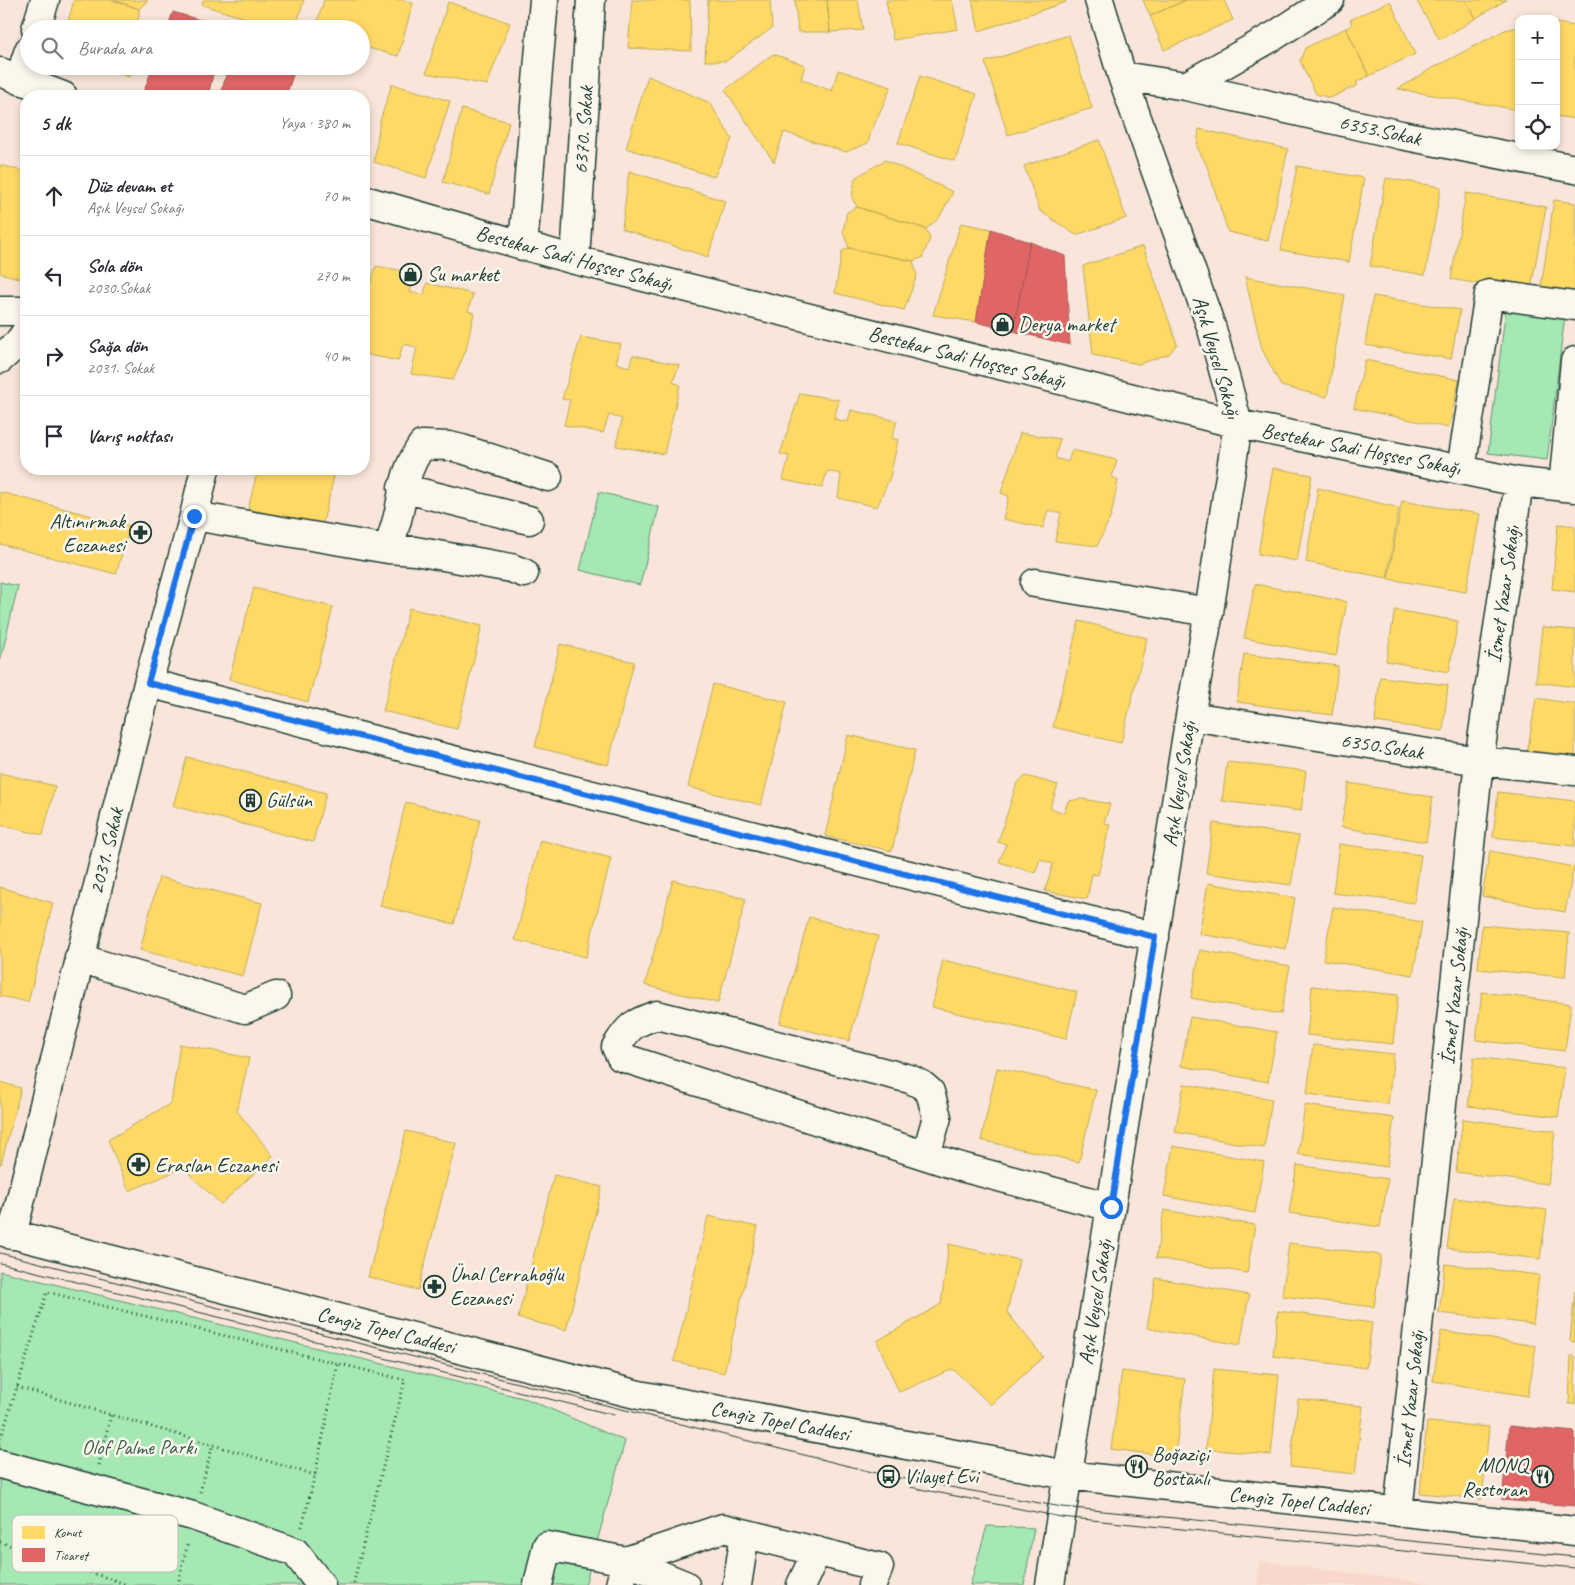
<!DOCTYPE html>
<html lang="tr">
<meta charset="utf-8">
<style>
body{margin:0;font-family:Caveat,sans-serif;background:#f7f7f7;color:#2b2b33}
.controls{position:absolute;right:15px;top:15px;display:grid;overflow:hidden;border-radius:10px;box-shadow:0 2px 8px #0003}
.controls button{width:45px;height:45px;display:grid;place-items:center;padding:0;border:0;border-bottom:1px solid #e1e1e2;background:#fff;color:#2b2b33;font:25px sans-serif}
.stop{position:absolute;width:15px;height:15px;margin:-11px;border:4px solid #1a73e8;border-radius:50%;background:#fff}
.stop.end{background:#1a73e8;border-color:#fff;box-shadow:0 1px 5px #0008}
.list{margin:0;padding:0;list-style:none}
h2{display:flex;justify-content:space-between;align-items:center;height:65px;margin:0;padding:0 20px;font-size:21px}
h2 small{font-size:16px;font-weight:400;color:#7c7c81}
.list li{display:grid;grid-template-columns:32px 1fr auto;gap:15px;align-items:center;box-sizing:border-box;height:80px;padding:0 20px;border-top:1px solid #e1e1e2}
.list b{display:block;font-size:19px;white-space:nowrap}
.list p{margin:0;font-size:16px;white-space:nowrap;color:#7c7c81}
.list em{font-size:16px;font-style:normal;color:#7c7c81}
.icon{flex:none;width:28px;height:28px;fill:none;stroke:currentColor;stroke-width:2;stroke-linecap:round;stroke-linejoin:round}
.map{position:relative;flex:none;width:1575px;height:1585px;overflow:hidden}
.search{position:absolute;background:#fff;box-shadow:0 2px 8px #0003;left:20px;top:20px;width:350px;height:55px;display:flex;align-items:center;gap:12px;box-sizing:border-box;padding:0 18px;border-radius:28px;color:#7c7c81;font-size:19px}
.panel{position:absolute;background:#fff;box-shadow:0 2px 8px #0003;left:20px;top:90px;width:350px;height:385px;border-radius:20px}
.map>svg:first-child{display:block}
.built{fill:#f8d8cc}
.green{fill:#a5e8b3;stroke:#629274}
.homes{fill:#ffd966;stroke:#bcaa57}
.shops{fill:#e06666;stroke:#a65a57}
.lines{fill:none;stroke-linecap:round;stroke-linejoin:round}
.minor-casing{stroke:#1f3d34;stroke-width:31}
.path{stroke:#1f3d34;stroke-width:3;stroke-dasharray:1 4;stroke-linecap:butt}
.minor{stroke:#fbf7ec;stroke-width:28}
.tram{stroke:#1f3d34;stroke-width:1}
.route{stroke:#1a73e8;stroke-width:6}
.labels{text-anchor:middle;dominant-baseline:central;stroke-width:5;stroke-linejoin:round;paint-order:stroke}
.street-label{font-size:21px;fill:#1f3d34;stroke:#fbf7ec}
.poi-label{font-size:21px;fill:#1f3d34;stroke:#fbf7ec;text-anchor:start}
.park-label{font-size:21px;fill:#3a5f4d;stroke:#fbf7ec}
.key{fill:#fbf7ec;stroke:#b9bfb5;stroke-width:1}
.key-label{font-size:14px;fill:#1f3d34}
</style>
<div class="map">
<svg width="1575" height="1585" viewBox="0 0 1575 1585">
<rect width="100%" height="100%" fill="#f9e5d9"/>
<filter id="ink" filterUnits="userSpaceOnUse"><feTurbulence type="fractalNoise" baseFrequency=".02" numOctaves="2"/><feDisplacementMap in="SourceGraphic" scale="10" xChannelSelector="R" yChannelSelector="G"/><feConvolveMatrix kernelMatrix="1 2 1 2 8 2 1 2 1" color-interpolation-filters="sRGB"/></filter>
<g filter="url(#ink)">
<path class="built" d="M1260 1561 1441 1585H1257Z"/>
<path class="green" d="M1506 307 1565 315 1547 460 1488 453Z
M599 492 659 507 640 585 580 570Z
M0 582 18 586 0 662Z
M0 1271 527 1399 625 1441 585 1585H0Z
M987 1526 1034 1528 1024 1585H970Z"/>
<path class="homes" d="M74 0H113L139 9V16L135 29H66Z
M113 0H148L139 9Z
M203 0H304L295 29H282L202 5Z
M324 0H403L413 3 398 56 361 46V29H315Z
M632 0H690L691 51 628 48Z
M708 0H770L772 28 726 61H705Z
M795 0H827L830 32H798Z
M827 0H858L863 30 830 32Z
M886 0H952L958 29 893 40Z
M972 0H1065L1066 2 979 31Z
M1143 0H1186L1150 16Z
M1186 0H1224L1233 20 1164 50 1150 16Z
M1416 0H1465L1476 18 1440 40Z
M1465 0H1506L1476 18Z
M1390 1 1415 54 1369 76 1346 28 1352 25 1350 20Z
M448 2 510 23 487 85 426 73Z
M1556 23 1575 26V119L1556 116Z
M1519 27V110L1398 89 1429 70 1505 30Z
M1346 28 1369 76 1356 82 1358 85 1330 98 1316 94 1300 61 1305 48Z
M1069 35 1092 108 1008 135 985 62Z
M773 54 805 65 801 79 832 91 838 70 891 87 871 132 868 143 846 152 784 132 774 162 725 90Z
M96 66H132L129 77Z
M648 76 710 103 732 139 714 177 626 148Z
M920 76 977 94 955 161 898 143Z
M392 84 450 101 426 178 374 162 380 121Z
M462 109 509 122 489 194 443 182Z
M1199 129 1288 149 1268 241 1228 232 1207 166 1197 147Z
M1099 140 1126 218 1076 235 1040 211 1024 166Z
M885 160 953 192 939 218 926 229 857 207 852 198 855 178Z
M0 165 26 172V280L0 273Z
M1297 166 1364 178 1349 262 1281 250Z
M629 171 725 201 708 257 622 229Z
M1386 178 1441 187 1425 275 1370 266Z
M1466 193 1546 207 1530 293 1451 279Z
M1554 200 1575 203V299L1540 294Z
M857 207 926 229 930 239 922 258 913 261 849 248 843 232 847 212Z
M961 223 991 229 976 322 933 315Z
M1143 246 1177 344 1169 354 1139 364 1093 355 1083 266Z
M849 248 913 261 917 275 904 310 835 293 842 251Z
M376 266 415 273 410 292 424 295 427 283 473 294 468 311 474 313 466 350 453 380 411 374 417 347 403 344 398 361 364 354V304Z
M1245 277 1345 295 1327 397 1281 386 1262 349Z
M1373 296 1460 310 1451 359 1365 345Z
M581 337 621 344 616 363 629 367 633 355 679 365 673 382 680 385 664 454 616 446 622 419 609 415 603 433 564 425 570 400 562 399Z
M1365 360 1459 380 1449 428 1354 408Z
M800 393 839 400 834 419 848 422 851 410 897 421 892 438 898 440 890 477 877 507 838 498 841 474 827 471 822 488 783 480 789 456 780 454Z
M1020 433 1060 439 1055 458 1068 462 1072 450 1117 460 1112 477 1118 480 1111 516 1097 546 1055 541 1061 513 1048 510 1043 528 1003 519 1009 496 1001 493Z
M1273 468 1312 475 1297 561 1258 554Z
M258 469H336L322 526 248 509Z
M1318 488 1399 508 1387 578 1306 562Z
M0 492 130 526 116 574 0 544Z
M1402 501 1480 514 1466 592 1388 579Z
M1558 524 1575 526V592L1552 589Z
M1255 584 1347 602 1336 656 1244 638Z
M254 588 333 607 308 702 229 679Z
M409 608 482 626 457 729 383 711Z
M1395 610 1458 621 1449 672 1386 661Z
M1079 621 1147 638 1121 743 1053 727Z
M1542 627 1575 630V687L1536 682Z
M560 644 634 662 608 765 535 747Z
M1244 654 1338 666 1332 715 1237 702Z
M1380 677 1448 685 1443 731 1375 722Z
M713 684 787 702 761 805 688 787Z
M1536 698 1575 704V763L1527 755Z
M848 735 915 750 892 851 825 836Z
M187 757 326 793 313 842 173 806Z
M1227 762 1306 771 1301 811 1222 801Z
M0 773 55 786 43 835 0 825Z
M1026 776 1058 785 1050 808 1064 813 1068 801 1082 799 1110 804 1104 823 1110 824 1098 875 1092 874 1087 899 1045 891 1053 864 1040 859 1035 873 999 862 1006 844 998 842 1017 783Z
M1349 783 1433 797 1426 842 1341 827Z
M1498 792 1575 801V846L1493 837Z
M406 802 480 820 454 924 380 906Z
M1213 823 1299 836 1291 885 1206 873Z
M540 840 611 858 586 957 515 940Z
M1339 844 1421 855 1414 903 1333 893Z
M1490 851 1574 867 1565 912 1482 896Z
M159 877 262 903 243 976 140 950Z
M673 880 746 899 718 1003 645 985Z
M1208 883 1295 898 1286 949 1199 934Z
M0 887 53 903 28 1002 0 996Z
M1333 907 1422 922 1413 975 1323 960Z
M809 917 878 936 849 1041 780 1023Z
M1482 925 1569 933 1565 977 1478 969Z
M1200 950 1290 966 1281 1014 1191 998Z
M943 960 1077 992 1066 1039 932 1007Z
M1312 986 1398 995 1393 1044 1307 1035Z
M1482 992 1571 1004 1565 1051 1476 1040Z
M1190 1017 1277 1032 1268 1082 1181 1066Z
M180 1044 249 1058 237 1111 273 1156 221 1204 183 1168 129 1191 108 1140 171 1103Z
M1313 1045 1394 1054 1388 1104 1307 1094Z
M1474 1057 1565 1068 1558 1117 1468 1106Z
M997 1068 1096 1090 1079 1162 981 1140Z
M0 1082 21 1088 1 1164H0Z
M1184 1084 1272 1099 1264 1148 1175 1132Z
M1305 1105 1394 1118 1387 1167 1298 1154Z
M1463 1119 1555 1131 1548 1184 1456 1172Z
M406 1131 456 1143 418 1290 368 1277Z
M1173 1146 1264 1162 1255 1213 1164 1196Z
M1297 1165 1388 1179 1380 1227 1289 1213Z
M554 1175 602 1187 566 1330 518 1318Z
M1454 1198 1547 1210 1540 1259 1447 1248Z
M1164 1210 1255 1225 1247 1273 1156 1258Z
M708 1216 758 1227 724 1373 674 1361Z
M1289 1243 1381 1255 1374 1307 1282 1296Z
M949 1244 1019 1260 1007 1312 1043 1357 991 1405 953 1369 899 1392 877 1341 941 1304Z
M1445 1264 1539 1275 1533 1324 1439 1313Z
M1156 1278 1249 1295 1240 1345 1147 1328Z
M1575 1291V1342L1570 1341Z
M1278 1311 1372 1323 1366 1368 1273 1356Z
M1441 1331 1536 1346 1528 1396 1433 1381Z
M1571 1356H1575V1404H1569Z
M1214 1369 1279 1375 1271 1455 1206 1449Z
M1122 1371 1185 1379 1175 1457 1111 1449Z
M1298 1399 1363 1406 1355 1474 1290 1467Z
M1427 1422 1489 1427 1482 1499 1420 1493Z"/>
<path class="shops" d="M173 12 224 27V29H167Z
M153 66H215L208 96H160L144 91Z
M230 66H296L286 96H219Z
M991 229 1030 242 1013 331 976 322Z
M1030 242 1065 256 1070 345 1013 331Z
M1509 1426 1575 1432V1506L1502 1500Z"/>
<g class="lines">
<defs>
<path id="minor" d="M36 29 45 0
M0 72 63 96
M1122 76 1186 86 1401 135 1575 169
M19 80 29 50
M1186 86 1274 36 1330 0
M364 200 575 260 1238 424 1519 482 1575 488
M523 246 544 0
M575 260 591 0
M0 311H20L26 310
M0 359 19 342 26 332
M1461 469 1489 294 1575 306
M1563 487 1575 361
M402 488 529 520
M194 516 388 549
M524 573 511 568 415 551 388 549C392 537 396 524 399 512 404 485 406 469 422 445L449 446 462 449 548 477
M1035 583 1209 612
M148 683 1155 937
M1190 716 1479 761 1575 771
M79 958 245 1009 276 996
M926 1155 937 1117 930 1092 922 1085 910 1079 657 1015C633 1023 629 1026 616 1047L621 1057 961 1167 1111 1207
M0 1231 639 1395 1067 1475 1575 1531
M12 1235 148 683 194 516 205 469
M0 1464 193 1516 295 1552 321 1585
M1398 1512 1479 761 1519 482
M538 1585 547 1546 626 1561 685 1585
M620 1585 626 1561 723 1528 879 1567 872 1585
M737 1585 745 1534
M801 1585 817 1551
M1050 1585 1190 716 1209 612 1238 424 1212 329 1122 76 1099 0"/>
</defs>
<use href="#minor" class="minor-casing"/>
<path class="path" d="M17 1387 315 1475
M1 1438 47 1292 405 1380 353 1585
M99 1465 111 1414
M200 1492 213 1444
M302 1527 315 1475 338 1363
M0 1542 128 1585
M73 1567 86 1515
M178 1585 188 1542"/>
<use href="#minor" class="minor"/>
<path class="tram" d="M0 1253 888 1476 1062 1507 1575 1557
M0 1263 614 1415
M910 1487 1061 1517 1575 1568"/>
</g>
</g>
<g class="lines" filter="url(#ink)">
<path class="route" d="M194 516 148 683 1155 937 1111 1207"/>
</g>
<defs>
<symbol id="shop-ring" viewBox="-11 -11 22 22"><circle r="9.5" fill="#fbf7ec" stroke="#1f3d34" stroke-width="1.5"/><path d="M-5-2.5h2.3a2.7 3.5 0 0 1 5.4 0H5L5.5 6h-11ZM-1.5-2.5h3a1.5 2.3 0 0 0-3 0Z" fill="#1f3d34"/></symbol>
<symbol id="pharmacy-ring" viewBox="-11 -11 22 22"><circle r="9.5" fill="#fbf7ec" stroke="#1f3d34" stroke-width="1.5"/><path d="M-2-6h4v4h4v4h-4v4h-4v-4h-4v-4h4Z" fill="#1f3d34"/></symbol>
<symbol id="building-ring" viewBox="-11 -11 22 22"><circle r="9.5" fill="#fbf7ec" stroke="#1f3d34" stroke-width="1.5"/><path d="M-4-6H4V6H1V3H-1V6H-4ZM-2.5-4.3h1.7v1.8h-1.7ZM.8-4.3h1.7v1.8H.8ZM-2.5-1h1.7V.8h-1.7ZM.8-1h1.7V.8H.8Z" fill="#1f3d34"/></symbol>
<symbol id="restaurant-ring" viewBox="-11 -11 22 22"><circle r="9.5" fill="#fbf7ec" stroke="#1f3d34" stroke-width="1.5"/><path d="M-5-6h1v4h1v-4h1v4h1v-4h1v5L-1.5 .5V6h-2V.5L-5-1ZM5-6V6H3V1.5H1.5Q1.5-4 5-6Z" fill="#1f3d34"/></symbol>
<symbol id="bus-ring" viewBox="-11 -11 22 22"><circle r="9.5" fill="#fbf7ec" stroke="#1f3d34" stroke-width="1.5"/><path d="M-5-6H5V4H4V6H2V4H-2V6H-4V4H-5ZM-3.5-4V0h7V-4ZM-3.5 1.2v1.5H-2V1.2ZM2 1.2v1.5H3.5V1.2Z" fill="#1f3d34"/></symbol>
</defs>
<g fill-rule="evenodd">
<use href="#shop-ring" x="398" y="262" width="25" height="25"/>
<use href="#shop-ring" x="990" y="312" width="25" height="25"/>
<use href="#pharmacy-ring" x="128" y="520" width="25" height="25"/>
<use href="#building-ring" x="238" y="788" width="25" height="25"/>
<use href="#pharmacy-ring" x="126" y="1152" width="25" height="25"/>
<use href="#pharmacy-ring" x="422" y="1274" width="25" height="25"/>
<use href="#restaurant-ring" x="1124" y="1454" width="25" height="25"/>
<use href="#bus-ring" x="876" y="1464" width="25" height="25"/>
<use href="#restaurant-ring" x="1530" y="1464" width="25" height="25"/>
</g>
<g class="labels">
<g class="street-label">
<text transform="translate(583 130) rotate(-86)">6370. Sokak</text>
<text transform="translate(1380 130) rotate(12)">6353.Sokak</text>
<text transform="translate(574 258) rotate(15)">Bestekar Sadi Hoşses Sokağı</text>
<text transform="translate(967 357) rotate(14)">Bestekar Sadi Hoşses Sokağı</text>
<text transform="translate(1217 357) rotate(74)">Aşık Veysel Sokağı</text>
<text transform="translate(1361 449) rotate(11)">Bestekar Sadi Hoşses Sokağı</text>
<text transform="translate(1503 594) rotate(-82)">İsmet Yazar Sokağı</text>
<text transform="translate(1382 746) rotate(9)">6350.Sokak</text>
<text transform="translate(1179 784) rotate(-81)">Aşık Veysel Sokağı</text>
<text transform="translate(106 851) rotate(-76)">2031. Sokak</text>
<text transform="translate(1454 996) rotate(-84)">İsmet Yazar Sokağı</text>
<text transform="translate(1095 1302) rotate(-81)">Aşık Veysel Sokağı</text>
<text transform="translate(386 1330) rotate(14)">Cengiz Topel Caddesi</text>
<text transform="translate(1410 1399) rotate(-84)">İsmet Yazar Sokağı</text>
<text transform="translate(780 1421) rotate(11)">Cengiz Topel Caddesi</text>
<text transform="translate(1299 1501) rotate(6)">Cengiz Topel Caddesi</text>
</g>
<g class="poi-label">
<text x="427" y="274">Su market</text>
<text x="1018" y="324">Derya market</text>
<text x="125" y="521" text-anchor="end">Altınırmak<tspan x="125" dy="24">Eczanesi</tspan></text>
<text x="266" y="800">Gülsün</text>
<text x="155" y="1165">Eraslan Eczanesi</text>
<text x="450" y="1274">Ünal Cerrahoğlu<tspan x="450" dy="24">Eczanesi</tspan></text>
<text x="1152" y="1454">Boğaziçi<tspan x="1152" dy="24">Bostanlı</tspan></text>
<text x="1527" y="1465" text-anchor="end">MONQ<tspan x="1527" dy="24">Restoran</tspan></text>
<text x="904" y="1476">Vilayet Evi</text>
</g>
<g class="park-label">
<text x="139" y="1447">Olof Palme Parkı</text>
</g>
</g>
<rect x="12" y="1515" width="166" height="57" rx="8" class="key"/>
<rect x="22" y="1526" width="23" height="13" fill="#ffd966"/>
<rect x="22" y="1548" width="23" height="14" fill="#e06666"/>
<g class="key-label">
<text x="54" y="1537">Konut</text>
<text x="54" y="1560">Ticaret</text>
</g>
</svg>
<div class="controls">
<button>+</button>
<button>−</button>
<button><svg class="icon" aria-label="locate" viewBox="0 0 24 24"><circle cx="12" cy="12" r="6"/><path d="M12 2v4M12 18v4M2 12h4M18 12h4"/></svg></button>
</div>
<div class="stop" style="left:1111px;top:1207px"></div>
<div class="stop end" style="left:194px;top:516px"></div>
<div class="search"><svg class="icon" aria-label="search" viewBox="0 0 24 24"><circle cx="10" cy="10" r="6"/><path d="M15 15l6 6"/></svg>Burada ara</div>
<section class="panel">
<h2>5 dk<small>Yaya · 380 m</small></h2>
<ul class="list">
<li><svg class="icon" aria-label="ahead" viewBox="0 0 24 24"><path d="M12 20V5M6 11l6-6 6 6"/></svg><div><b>Düz devam et</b><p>Aşık Veysel Sokağı</p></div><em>70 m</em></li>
<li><svg class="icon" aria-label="left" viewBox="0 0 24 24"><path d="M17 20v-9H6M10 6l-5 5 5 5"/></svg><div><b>Sola dön</b><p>2030.Sokak</p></div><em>270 m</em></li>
<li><svg class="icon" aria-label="right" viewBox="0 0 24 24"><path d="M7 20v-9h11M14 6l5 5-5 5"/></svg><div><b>Sağa dön</b><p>2031. Sokak</p></div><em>40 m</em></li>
<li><svg class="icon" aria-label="arrive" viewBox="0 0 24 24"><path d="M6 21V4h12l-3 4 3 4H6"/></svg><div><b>Varış noktası</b></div></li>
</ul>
</section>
</div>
